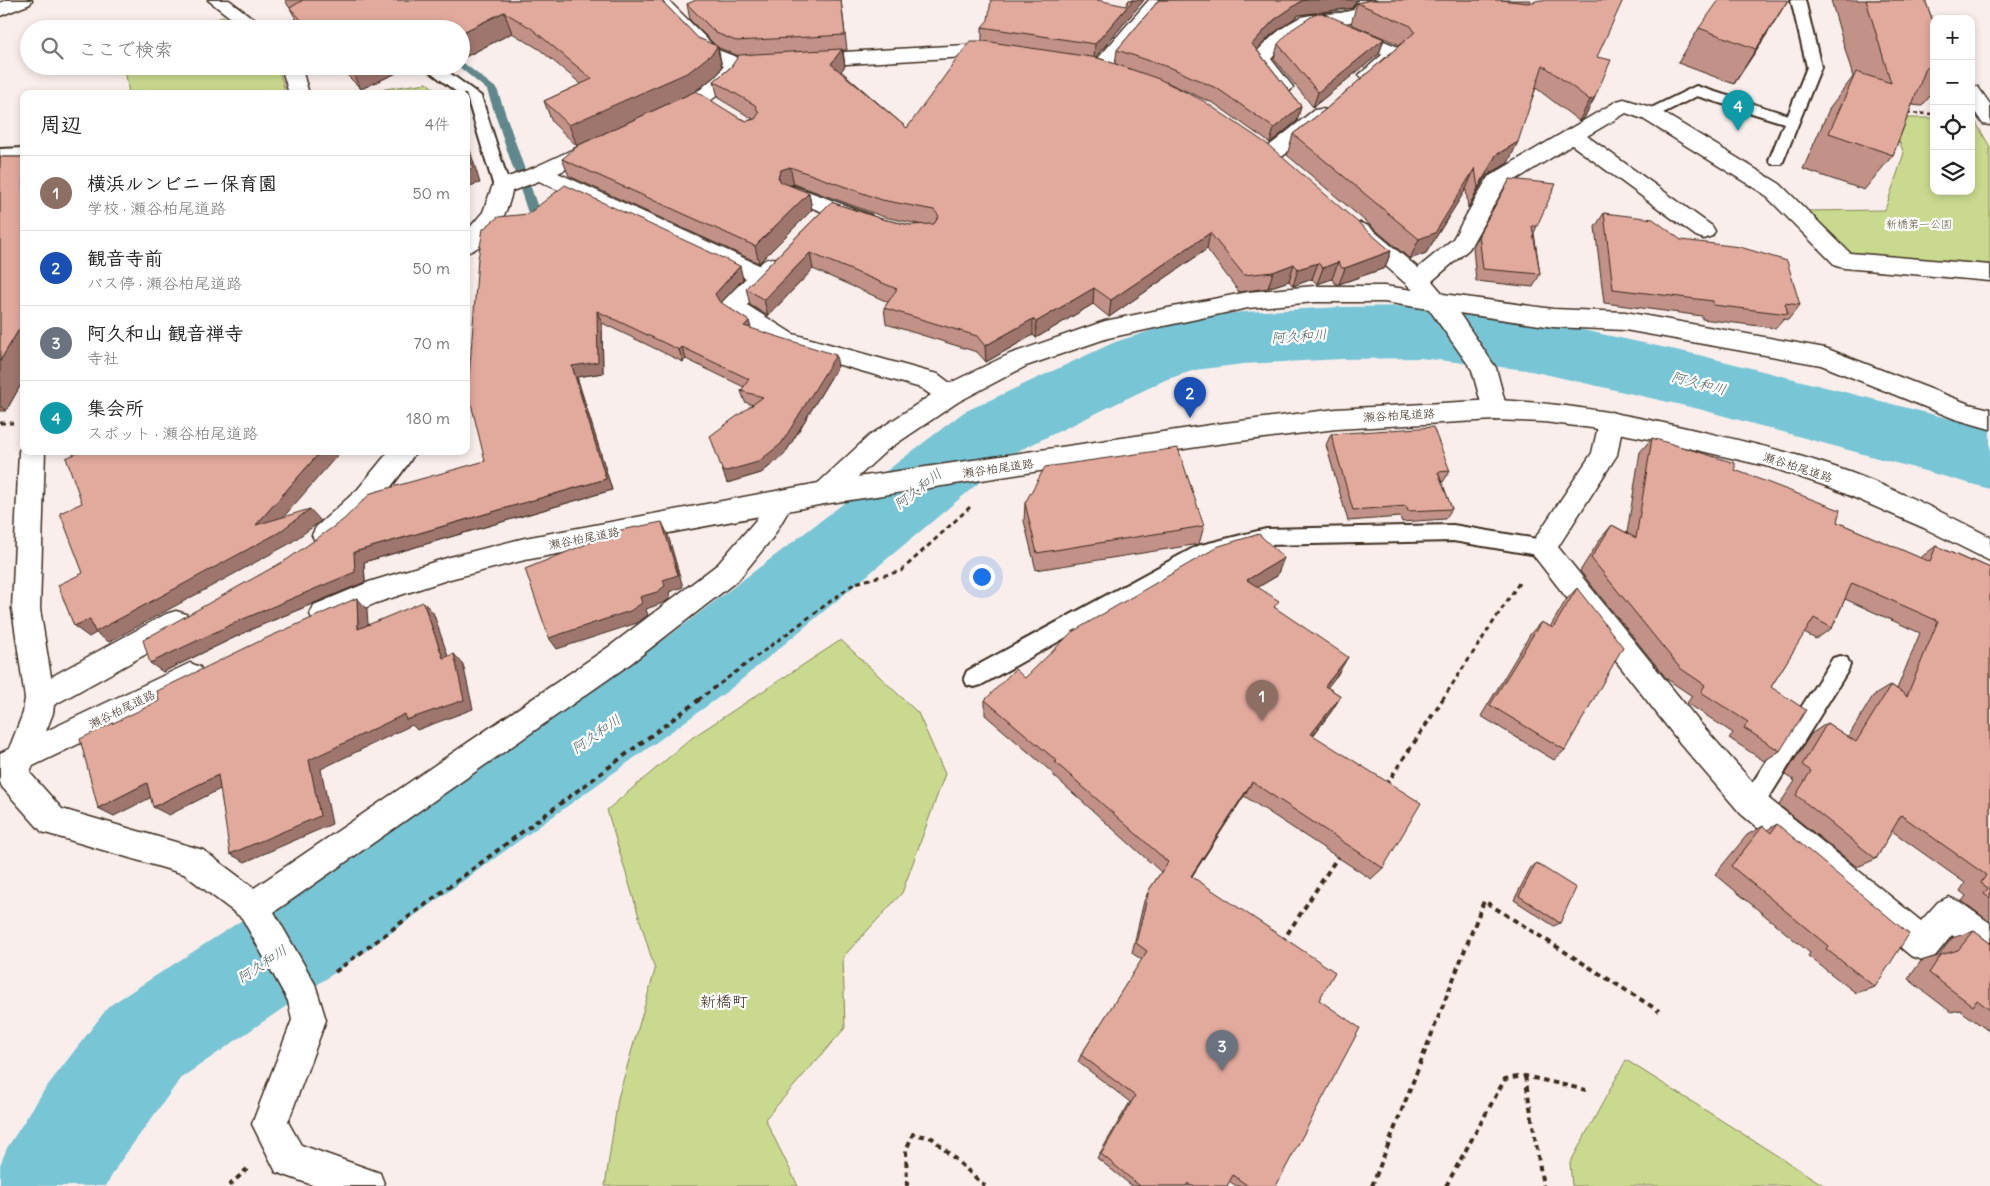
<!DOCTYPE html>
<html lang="ja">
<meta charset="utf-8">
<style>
body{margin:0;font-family:Delius,"Klee One",sans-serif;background:#f6f6f6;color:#222}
.controls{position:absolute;right:15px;top:15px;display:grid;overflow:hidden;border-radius:10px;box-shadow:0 2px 8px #0003}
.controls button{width:45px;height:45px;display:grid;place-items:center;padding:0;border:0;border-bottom:1px solid #e0e0e0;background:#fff;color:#222;font:25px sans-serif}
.you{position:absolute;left:981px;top:576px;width:18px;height:18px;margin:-12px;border:4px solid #fff;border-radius:50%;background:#1a73e8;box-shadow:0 0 0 8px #1a73e833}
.badge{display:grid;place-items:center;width:32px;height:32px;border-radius:50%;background:#0b8043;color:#fff;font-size:16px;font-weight:700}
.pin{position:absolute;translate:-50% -41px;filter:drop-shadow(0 1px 2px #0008)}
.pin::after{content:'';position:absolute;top:26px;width:18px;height:15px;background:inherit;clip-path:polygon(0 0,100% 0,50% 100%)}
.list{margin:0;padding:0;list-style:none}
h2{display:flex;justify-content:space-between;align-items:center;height:65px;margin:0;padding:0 20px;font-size:21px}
h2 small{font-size:16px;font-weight:400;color:#767676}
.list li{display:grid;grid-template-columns:32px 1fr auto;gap:15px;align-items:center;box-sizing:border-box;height:75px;padding:0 20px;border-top:1px solid #e0e0e0}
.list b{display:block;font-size:19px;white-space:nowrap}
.list p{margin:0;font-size:16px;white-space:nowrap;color:#767676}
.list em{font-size:16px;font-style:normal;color:#767676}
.icon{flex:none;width:28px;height:28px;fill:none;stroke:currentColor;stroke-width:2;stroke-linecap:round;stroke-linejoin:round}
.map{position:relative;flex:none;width:1990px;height:1186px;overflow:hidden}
.search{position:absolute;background:#fff;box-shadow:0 2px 8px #0003;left:20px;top:20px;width:450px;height:55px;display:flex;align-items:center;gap:12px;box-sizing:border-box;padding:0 18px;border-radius:28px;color:#767676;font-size:19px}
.panel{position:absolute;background:#fff;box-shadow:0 2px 8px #0003;left:20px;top:90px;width:450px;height:365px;border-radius:10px}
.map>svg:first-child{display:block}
.green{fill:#c9da8e;stroke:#828256}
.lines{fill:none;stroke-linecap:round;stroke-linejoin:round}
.stream{fill:#60878c;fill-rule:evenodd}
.river{fill:#78c5d6;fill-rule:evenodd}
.service-casing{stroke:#3b2a1e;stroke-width:4}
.minor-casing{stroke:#3b2a1e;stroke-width:3}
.secondary-casing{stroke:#3b2a1e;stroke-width:3}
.path-far2{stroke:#3b2a1e;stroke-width:2.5;stroke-dasharray:4 3;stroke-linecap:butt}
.path-far1{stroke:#3b2a1e;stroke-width:3;stroke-dasharray:5 4;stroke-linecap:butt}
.path{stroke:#3b2a1e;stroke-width:4;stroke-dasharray:5.5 4.5;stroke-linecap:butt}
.service{fill:#fff;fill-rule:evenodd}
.minor{fill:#fff;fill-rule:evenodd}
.secondary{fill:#fff;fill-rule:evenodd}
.wall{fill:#c29187;stroke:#3b2a1e;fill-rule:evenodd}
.shaded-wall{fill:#9e766e;stroke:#3b2a1e}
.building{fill:#e2a99d;stroke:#3b2a1e}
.labels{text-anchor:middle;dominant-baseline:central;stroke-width:4.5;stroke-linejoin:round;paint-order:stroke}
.far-park-label{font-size:11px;fill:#5e563a;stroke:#fff}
.street-label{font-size:12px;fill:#3b2a1e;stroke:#fff}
.water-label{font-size:14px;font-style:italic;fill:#50605e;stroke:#fff}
.near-neighbourhood-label{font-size:16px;fill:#3b2a1e;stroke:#fff}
</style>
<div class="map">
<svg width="1990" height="1186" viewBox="0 0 1990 1186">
<rect width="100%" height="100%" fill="#f9eeeb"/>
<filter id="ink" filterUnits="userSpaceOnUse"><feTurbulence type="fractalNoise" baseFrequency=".02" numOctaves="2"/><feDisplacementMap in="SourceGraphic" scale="10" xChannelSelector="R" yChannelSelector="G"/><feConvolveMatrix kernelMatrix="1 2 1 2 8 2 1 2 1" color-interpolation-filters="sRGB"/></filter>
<g filter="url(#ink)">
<path class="green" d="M223 16 243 29H199Z
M131 66H278L286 94H129L125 69Z
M427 83 441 94H376L385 89Z
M1889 118H1934V191H1971V119H1974L1990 147V266L1849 254 1807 211 1885 210 1904 153Z
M841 640 918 713 945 774 902 893 843 957 845 1028 765 1119 798 1186H605L618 1098 655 970 607 810 693 737Z
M1626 1060 1825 1186H1572L1570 1163Z"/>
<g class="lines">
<path class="stream" d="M461 61 497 89 545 228 543 231H535L533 228 487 90 458 66H461Z"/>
<path class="river" d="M1420 306 1527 318 1699 355 1990 429V489L1699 409 1527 370 1420 358 1341 359 1243 364 1195 370 1165 380 1016 452 729 690 346 965 181 1078 119 1163 106 1186H0V1165L7 1148 45 1089 109 1006 278 897 669 636 964 412 1115 342 1191 318 1243 312 1341 307Z"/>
<defs>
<path id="service" d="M1791 0H1805L1821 67 1782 164H1772L1769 160 1784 123 1697 96 1655 117H1645L1643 114 1645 111 1696 86 1788 115 1807 67Z
M423 66H440L481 96 510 187 508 191 502 192 496 191 494 187 466 94H459Z
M24 148V158L0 159V149Z
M1453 525 1543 540 1550 542 1553 548 1550 554 1543 556 1453 541 1266 545 1202 561 981 685 974 687 967 685 964 678 967 671 1197 546 1266 529Z
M1840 656 1847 658 1850 665 1847 672 1760 812 1752 815 1744 812 1741 804 1744 796 1833 658Z"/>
<path id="minor" d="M7 0H32L30 4 0 16V3Z
M208 0H229L267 29H245Z
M649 0H668L718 50 739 58 984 44 1008 49 1011 53 1008 57 1001 59 984 56 742 70C729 89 688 123 664 117L661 112 664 107 701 89 724 66 704 58Z
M1149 0H1175L1173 4 1160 9 1107 72 1100 74 1093 72 1090 68 1093 64Z
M1358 0H1376L1368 18C1348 24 1333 23 1314 26 1300 29 1281 49 1271 59L1293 87 1290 91 1283 93 1276 91 1251 59C1261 45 1289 19 1306 16 1322 13 1338 15 1353 10Z
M1348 26 1403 49 1406 53C1397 65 1377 83 1362 79L1359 75 1383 54 1341 36 1338 32 1341 28Z
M281 66H301L309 94H289Z
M1971 85 1978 87 1990 104V125L1983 124 1971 106Z
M1624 99 1657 109 1780 184 1850 253 1990 265V281L1844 268 1836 266 1764 194 1643 119 1626 113 1587 136 1712 226 1715 231 1712 236 1704 239 1696 236 1572 145 1504 187 1469 249 1432 281 1443 294 1553 309 1625 312 1825 348 1969 404 1990 409V429L1955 419 1821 365 1625 330 1553 327 1459 313 1496 368 1507 410 1504 417 1495 420 1486 417 1483 410 1472 370 1429 309 1384 302H1315L1248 308 1108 338 1026 366 958 402 887 450 833 500 824 504 815 500 811 493 815 486 869 436 931 395 921 388 777 347 724 312 720 306 724 300 746 278 539 181 512 191C508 214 490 246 466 253V232L483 212 494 182 533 168 591 141 598 139 605 141 608 146 605 151 558 173 759 265C766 258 771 257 781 259L784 265 781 271 747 305 793 334 929 372 938 374 950 383 1010 354 1105 321 1173 307 1248 292 1315 286H1384L1413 290 1352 236 1349 231 1352 226 1360 223 1368 226 1418 268 1453 239 1488 177 1617 101Z
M1321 109 1328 110 1331 115 1328 120 1278 160 1271 162 1264 160 1261 155 1264 150 1314 110Z
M794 186 871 215 874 220 871 225 863 227 786 198 783 193 786 188Z
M1611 412 1620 415 1623 422 1617 455 1558 547 1700 723 1763 794 1921 921 1938 902 1949 897 1960 902 1990 923V959L1978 955 1952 935 1935 956 1923 960 1911 956 1741 814 1680 743 1534 556 1530 548 1534 540 1592 453 1599 422 1602 415Z
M23 444 24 451H45L40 609 51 677 166 614 176 611 186 614 190 623 186 632 54 705 53 713 30 773 62 809 203 850 254 888 610 646 718 564 755 521 772 493 781 490 790 493 794 501 773 537 738 580 630 664 274 912 315 984 326 1020 288 1122 301 1145 380 1173 385 1186H315L276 1172 252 1124 292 1020 288 1001 242 918 184 874 42 832 2 787 0 782V772L23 713 25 698 12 609 19 451Z
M389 451H416C404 473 350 542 327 546 323 546 319 544 316 543L312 535 316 527 358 489Z"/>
<path id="secondary" d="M1495 400C1569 403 1636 416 1708 433 1755 444 1803 455 1849 472 1898 490 1944 513 1990 537V561L1924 528 1832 488 1770 467 1654 440 1592 428 1544 422 1495 420 1336 429 1217 444 824 504 525 560 450 579 376 603 324 626 314 623 310 614 314 605 369 582 450 557 525 538 824 482 1217 424 1336 409Z
M190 663 200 667 204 676 200 685 0 782V753Z"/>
</defs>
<use href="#service" class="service-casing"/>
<use href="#minor" class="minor-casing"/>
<use href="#secondary" class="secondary-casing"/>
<path class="path-far2" d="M1907 113 1934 114"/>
<path class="path-far1" d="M0 423H13
M698 700 855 583 901 571 970 507
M1442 700 1521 580"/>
<path class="path" d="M1386 785 1443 699
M1282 942 1339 855
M335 972 700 699
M1525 1076 1543 1186
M229 1186 247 1169
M907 1186 906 1150 913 1134 932 1138 985 1186
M1372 1186 1484 901 1659 1011
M1446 1186 1505 1079 1525 1076 1586 1090"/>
<use href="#service" class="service"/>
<use href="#minor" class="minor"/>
<use href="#secondary" class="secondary"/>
</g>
<path class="wall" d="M285 0H661L698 38 716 46 690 20 687 4 841 0 847 50H843L845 66 841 71 907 128 982 41V27L1126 6 1129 0H1144L1096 57 1115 64 1117 50 1159 0H1357L1352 8 1320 13 1384 39 1379 54 1313 107 1274 59 1278 44 1316 13 1299 15 1271 35 1257 50 1301 106 1297 121 1270 143 1215 104 1166 82 1391 251 1385 268 1339 284H1336L1332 279 1317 284 1312 279 1293 286 1289 281 1268 288 1239 292 1207 249 1109 317 1093 304 1036 338 1033 335 986 362 977 352 886 324 884 308 888 302 813 269 768 316 750 305 746 288 831 202 882 219 910 225H923L884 217 794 184 790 185 809 193 812 210 759 263 569 176 562 159 639 118 577 146 552 122 544 101 581 84 539 49 512 33 463 58 461 56V29H301L290 8 289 7ZM718 47 719 48 739 56 731 67 714 81 718 98 753 119 747 121 739 118 695 92 718 74 722 67Z
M1370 0H1531L1530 2 1597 57 1595 97 1584 118 1579 121 1536 88 1508 163 1486 176 1468 208 1466 189 1426 253 1410 259 1287 155 1293 134 1326 109 1400 45 1351 24 1357 3Z
M1831 0H1925L1934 24V91L1922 106 1912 105 1893 155 1864 190 1803 169 1830 107 1853 77Z
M1699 28 1767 34 1734 84 1678 63Z
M338 66H412L361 89Z
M0 157H24V379L6 411H0Z
M1510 179 1537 226 1534 233 1540 274 1533 287 1476 281 1473 247 1479 234Z
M1604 213 1681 240 1800 305 1788 320 1784 319 1776 328 1702 319V316L1604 303 1595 227Z
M478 259 743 279 721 303 749 321 751 329 838 366 784 455 761 473 727 483 753 405 745 402 741 391 744 387 686 359 683 362 602 323 603 373 577 377 612 490 364 562 365 582 252 629 163 672 485 461Z
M1331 434 1450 471 1443 482H1442L1452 509 1445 519 1402 522 1400 517 1348 521 1326 445Z
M1652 438 1735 470 1837 522 1920 558 1936 546 1970 561 1972 560 1990 568V922L1962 901 1966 896 1960 891 1965 883 1892 831 1876 859 1857 867 1779 805 1795 781 1785 775 1811 734 1827 723 1848 737 1873 696 1891 685 1897 689 1920 633 1845 599 1832 628 1816 639 1804 633 1771 687 1780 751 1764 761 1729 738 1733 733 1687 703 1692 696 1667 679 1580 571 1601 538 1612 525 1627 533 1640 452Z
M1025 503 1204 526 1199 544 1036 570 1024 521Z
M1277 576 1258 587 1276 609 1338 674 1327 687 1341 696 1331 712 1313 736 1383 868 1371 879 1244 796 1192 876 1319 1000 1276 1186H1236L1229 1181 1227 1186H1132L1097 1158 1130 1102 1078 1062 1081 1055 1142 960 1132 953 1144 901 1149 890 1161 872 1054 776V774L985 715V700L1025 678Z
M1577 588 1565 750 1554 760 1481 716 1531 633 1541 622 1550 627 1566 600Z
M1777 824 1875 987 1856 993 1808 956 1810 953 1715 874 1747 835 1763 826 1767 830Z
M1536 863 1560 923 1554 926 1514 900 1531 867Z
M1974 931 1990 943V1032L1960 1010 1951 1012 1908 979 1921 961 1938 956 1952 938Z"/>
<path class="shaded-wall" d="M1133 0H1144L1094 59 1095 44Z
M1303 0H1357L1352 8 1299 15 1271 35 1249 59 1252 44 1274 20Z
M1788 0 1767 34 1734 84 1756 49Z
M504 12 512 33 463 58 461 54V33Z
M1384 39 1379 54 1313 107 1318 92Z
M717 46 722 67 718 74 694 92 577 146 569 125Z
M842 49 845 66 834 81 831 64Z
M354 66H412L361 89 349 68Z
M1595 97 1584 118 1579 121 1590 100Z
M1301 106 1297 121 1270 143 1274 128Z
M466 142 469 147 480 183 466 187Z
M1518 142 1508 163 1486 176 1468 208 1478 188 1496 155Z
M790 167 794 184 784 187 778 177 781 170Z
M1475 168 1466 189 1426 253 1410 259 1419 239Z
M809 193 812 210 759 263 755 246Z
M1210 233 1207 249 1109 317 1111 300Z
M1391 251 1385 268 1339 284 1345 268Z
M810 253 813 269 768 316 764 300Z
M1338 262 1332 279 1317 284 1323 268Z
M1318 263 1312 279 1293 286 1298 269Z
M1294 264 1289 281 1268 288 1273 272Z
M740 266 743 279 718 306 715 294Z
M1094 288 1093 304 1036 338V322Z
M597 311 602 323 603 373 577 377 612 490 364 562 365 582 252 629 163 672 150 663 354 552 606 479 572 366Z
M1033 319V335L986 362 985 346Z
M24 321V379L6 411 0 406V361Z
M749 321 752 333 744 326Z
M682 347 686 359 683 362 679 350Z
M836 355 838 366 784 455 761 473 727 483 723 472Z
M321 451H341L267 536 256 525Z
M310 509 321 521 289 544 109 642 96 633 89 637 74 626Z
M662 522 668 535 683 587 669 592 671 598 663 603 646 609 648 615 637 623 557 649 549 638 640 597 663 580Z
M1284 558 1277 576 1240 598 1247 580Z
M357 598 367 609 369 639 358 629Z
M423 602 433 612 452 668 443 658Z
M454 654 463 664 473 709 417 730 412 725 321 769 332 824 245 862 230 854 309 760Z
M1348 657 1338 674 1316 702 1325 686Z
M1341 696 1331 712 1302 749 1311 734Z
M218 775 232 783 169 815 153 807Z
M1252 782 1244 796 1185 887 1191 876Z
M147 783 162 792 114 816 98 808Z"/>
<path class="building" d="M303 0H661L698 38 717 46 713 53 689 72 569 125 544 101 592 79 531 28 504 12 461 33V29H310L290 8Z
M696 0H841L845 35 736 41 716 33 687 4Z
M991 0H1097L1126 6 1129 0H1133L1095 44 982 27 988 20Z
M1159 0H1306H1303L1274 20 1252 44 1301 106 1274 128 1218 89 1174 69 1117 50Z
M1370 0H1500L1528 3 1540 0H1623L1597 57 1611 60 1595 97 1590 100 1543 65 1518 142 1496 155 1478 188 1475 168 1435 233 1419 239 1293 134 1326 109 1415 32 1411 26 1357 3Z
M1719 0H1788L1756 49 1699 28Z
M1866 0H1925L1934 24V68H1926L1893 155 1829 133 1856 72 1891 83Z
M1317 13H1322L1384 39 1318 92 1278 44 1291 30Z
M970 41H984L1098 58 1159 79 1202 100 1267 144 1391 251 1345 268H1342L1338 262 1323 268 1318 263 1298 269 1294 264 1273 272 1244 275 1210 233 1111 300 1094 288 1036 322 1033 319 985 346 977 336 884 308 897 289 810 253 764 300 746 288 831 202 882 219 910 225 934 224 939 216 934 210 882 200 790 167 781 170 778 177 781 182 809 193 755 246 562 159 579 145 696 91 739 118 747 121 755 119 759 113 755 105 714 81 731 67 739 55 842 49 831 64 907 128Z
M466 147 473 168 466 170Z
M0 157H24V321L0 361Z
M1510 179 1556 184 1537 226H1532L1540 274 1483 269 1479 234Z
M565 185 740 266 715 294 719 301 749 321 744 326 836 355 781 444 758 462 723 472 710 436 763 397 741 391 749 379 682 347 679 350 597 311 598 362 572 366 606 479 354 552 355 572 241 620 150 663 143 640 288 559 343 520 371 493 485 461 468 391 478 259 483 229 498 217 528 214Z
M1604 213 1653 219 1681 240 1740 247 1787 261 1800 305 1785 303 1788 314 1713 305V301L1613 289Z
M1433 427 1450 471 1438 472 1452 509 1408 511 1406 506 1353 510 1331 434Z
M1652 438 1735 463V470L1840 510 1837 522 1930 562 1936 546 1972 562V560L1990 568V898L1984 894 1988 888 1981 883 1986 875 1901 815 1876 859 1796 795 1811 771 1802 765 1827 723 1856 742 1891 685 1907 696 1938 621 1852 583 1832 628 1814 618 1771 687 1806 710 1780 751 1744 728 1748 722 1701 692 1705 685 1680 668 1591 558 1612 525 1636 538Z
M1178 448 1204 526 1037 553 1025 503 1045 467Z
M79 451H321L256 525 310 509 278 533 95 632 90 619 74 626 58 585 83 573 60 513 82 503 66 458 79 452Z
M662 522 678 575 663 580 665 586 657 592 640 597 642 603 630 611 549 638 525 569 621 530Z
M1259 534 1284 558 1247 580 1279 601 1274 607 1348 657 1325 686 1341 696 1311 734 1421 803 1383 868 1252 782 1191 876 1335 972 1319 1000 1360 1028 1276 1186H1248L1233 1175 1227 1186H1191L1188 1183 1186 1186H1140L1101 1154 1135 1096 1081 1055 1147 951 1136 943 1149 890 1168 862 1055 762 1057 761 985 700 1015 669 1025 678 1072 632 1219 546Z
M1577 588 1623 647 1565 750 1490 705 1541 622 1553 628Z
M357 598 358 629 423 602 443 658 454 654 464 700 406 720 405 714 309 760 320 816 230 854 218 775 153 807 147 783 98 808 80 739 159 701 157 691 262 640Z
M1777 824 1909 934 1875 987 1826 949 1828 946 1731 866 1763 826 1771 833Z
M1536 863 1576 888 1560 923 1519 896Z
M1974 931 1990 943V1010L1977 1000 1973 1006 1929 973 1941 955 1958 950Z"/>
</g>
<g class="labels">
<g class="far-park-label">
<text x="1919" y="224">新橋第一公園</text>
</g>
<g class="street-label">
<text transform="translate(1399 415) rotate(-3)">瀬谷柏尾道路</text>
<text transform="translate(1798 467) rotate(18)">瀬谷柏尾道路</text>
<text transform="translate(998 468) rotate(-8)">瀬谷柏尾道路</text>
<text transform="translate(584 538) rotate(-11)">瀬谷柏尾道路</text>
<text transform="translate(122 709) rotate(-26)">瀬谷柏尾道路</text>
</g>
<g class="water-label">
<text transform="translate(1299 336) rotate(-4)">阿久和川</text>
<text transform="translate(1699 383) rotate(14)">阿久和川</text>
<text transform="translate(918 489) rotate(-38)">阿久和川</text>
<text transform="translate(596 734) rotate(-35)">阿久和川</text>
<text transform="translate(262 964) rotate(-34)">阿久和川</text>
</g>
<g class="near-neighbourhood-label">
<text x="724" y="1001">新橋町</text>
</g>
</g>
</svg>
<div class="controls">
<button>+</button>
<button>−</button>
<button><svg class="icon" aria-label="locate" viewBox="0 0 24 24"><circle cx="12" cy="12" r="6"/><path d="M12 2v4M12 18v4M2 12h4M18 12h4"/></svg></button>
<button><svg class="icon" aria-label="layers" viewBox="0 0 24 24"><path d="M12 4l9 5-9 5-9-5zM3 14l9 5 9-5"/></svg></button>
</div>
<div class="you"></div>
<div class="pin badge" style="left:1262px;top:721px;background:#8d6e63">1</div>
<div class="pin badge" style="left:1190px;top:418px;background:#1a4fb4">2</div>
<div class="pin badge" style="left:1222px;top:1071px;background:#6b7280">3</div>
<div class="pin badge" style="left:1738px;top:131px;background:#0f9aa8">4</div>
<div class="search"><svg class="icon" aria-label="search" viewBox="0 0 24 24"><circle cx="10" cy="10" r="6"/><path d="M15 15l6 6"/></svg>ここで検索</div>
<section class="panel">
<h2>周辺<small>4件</small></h2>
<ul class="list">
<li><span class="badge" style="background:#8d6e63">1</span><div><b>横浜ルンビニー保育園</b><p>学校 · 瀬谷柏尾道路</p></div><em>50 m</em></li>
<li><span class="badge" style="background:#1a4fb4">2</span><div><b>観音寺前</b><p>バス停 · 瀬谷柏尾道路</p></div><em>50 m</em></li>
<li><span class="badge" style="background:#6b7280">3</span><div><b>阿久和山 観音禅寺</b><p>寺社</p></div><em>70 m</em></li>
<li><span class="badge" style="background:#0f9aa8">4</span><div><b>集会所</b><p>スポット · 瀬谷柏尾道路</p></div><em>180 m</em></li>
</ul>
</section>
</div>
